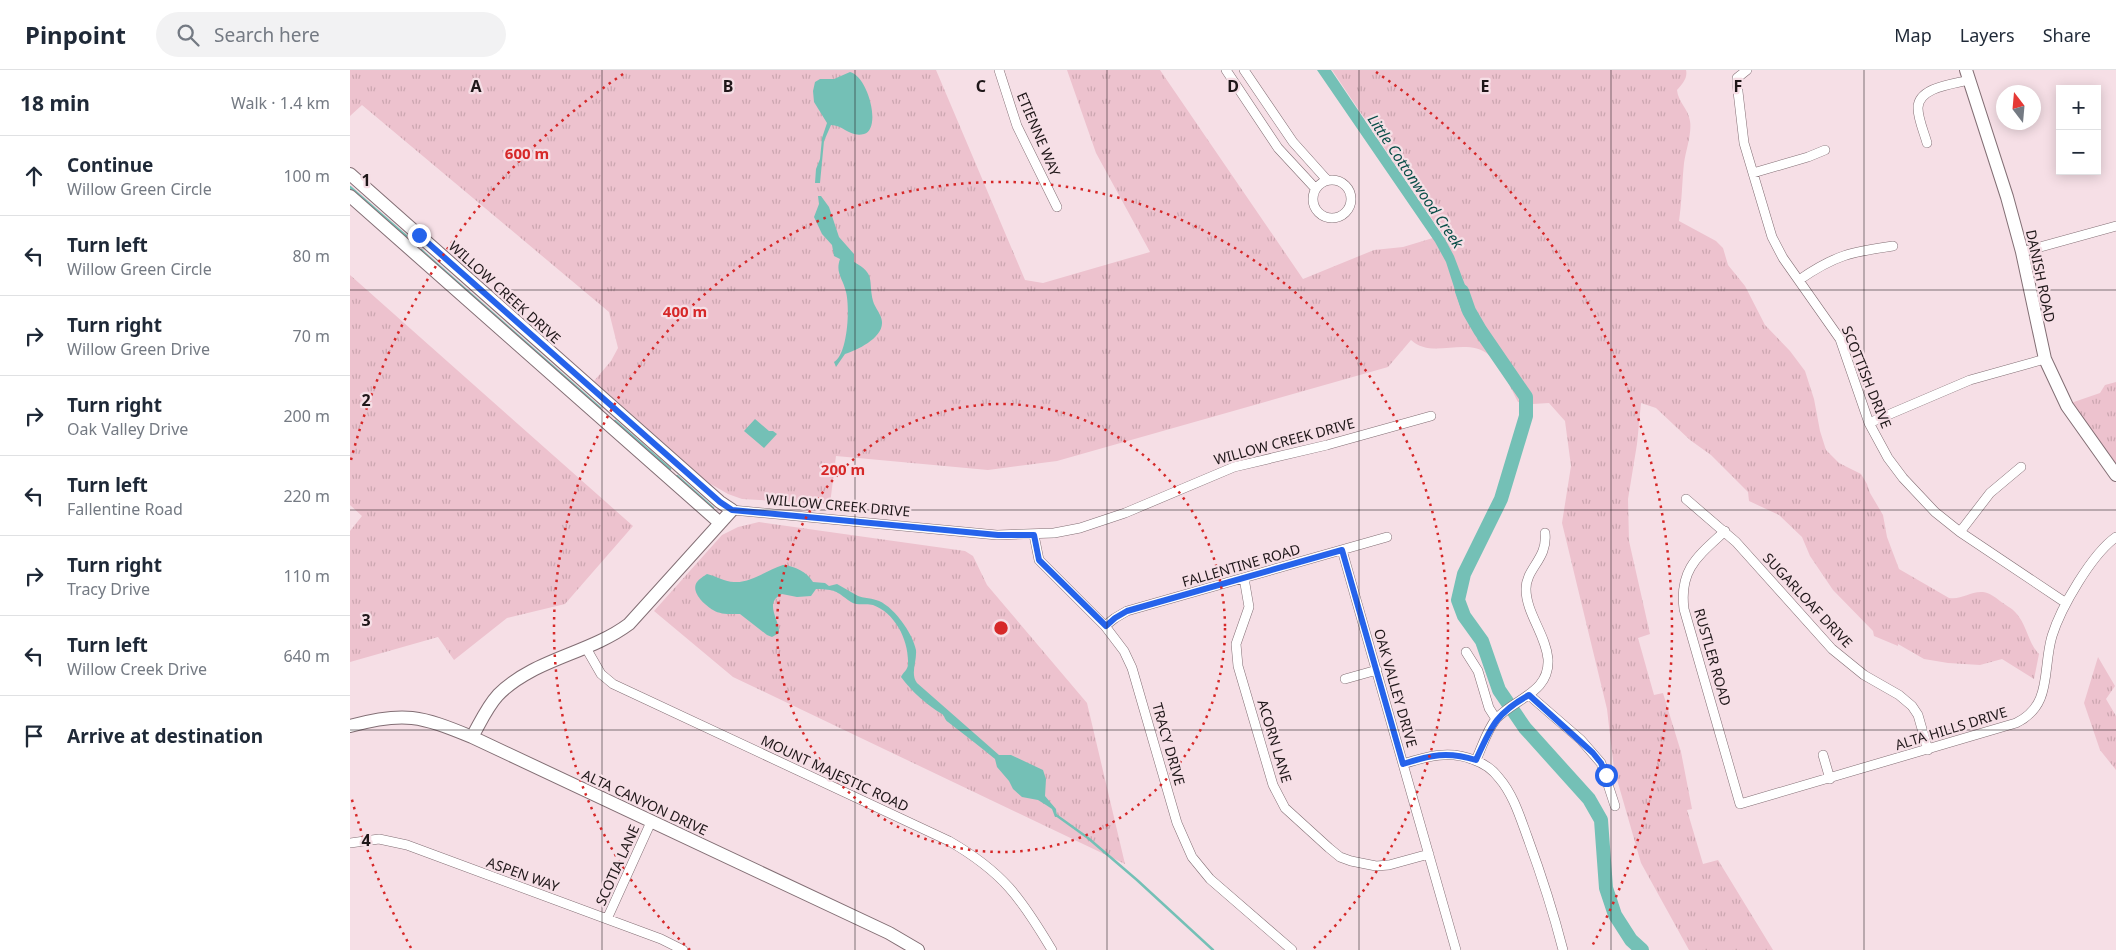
<!DOCTYPE html>
<meta charset="utf-8">
<style>
body{margin:0;font-family:"Noto Sans",sans-serif;background:#f2f2f3;color:#1f2937}
.controls{position:absolute;right:15px;top:15px;display:grid;overflow:hidden;border-radius:0px;box-shadow:0 2px 12px #0003}
.controls button{width:45px;height:45px;display:grid;place-items:center;padding:0;border:0;border-bottom:1px solid #e0e1e3;background:#fff;color:#1f2937;font:25px sans-serif}
.compass{position:absolute;left:1646px;top:15px;width:45px;height:45px;border-radius:50%;background:#fff;box-shadow:0 2px 12px #0003;rotate:344deg}
.stop{position:absolute;width:15px;height:15px;margin:-11px;border:4px solid #2563eb;border-radius:50%;background:#fff}
.stop.end{background:#2563eb;border-color:#fff;box-shadow:0 1px 5px #0008}
.list{margin:0;padding:0;list-style:none}
h2{display:flex;justify-content:space-between;align-items:center;height:65px;margin:0;padding:0 20px;font-size:21px}
h2 small{font-size:16px;font-weight:400;color:#747a83}
.list li{display:grid;grid-template-columns:32px 1fr auto;gap:15px;align-items:center;box-sizing:border-box;height:80px;padding:0 20px;border-top:1px solid #e0e1e3}
.list b{display:block;font-size:19px;white-space:nowrap}
.list p{margin:0;font-size:16px;white-space:nowrap;color:#747a83}
.list em{font-size:16px;font-style:normal;color:#747a83}
.icon{flex:none;width:28px;height:28px;fill:none;stroke:currentColor;stroke-width:2;stroke-linecap:round;stroke-linejoin:round}
.map{position:relative;flex:none;width:1766px;height:880px;overflow:hidden}
header{display:flex;align-items:center;gap:30px;box-sizing:border-box;height:70px;padding:0 25px;background:#fff;border-bottom:1px solid #e0e1e3}
header strong{font-size:24px}
nav{display:flex;gap:28px;margin-inline-start:auto;font-size:18px}
.search{width:350px;height:45px;background:#f2f2f3;display:flex;align-items:center;gap:12px;box-sizing:border-box;padding:0 18px;border-radius:28px;color:#747a83;font-size:19px}
main{display:flex}
aside{flex:1;background:#fff}
.map>svg:first-child{display:block}
.grass{fill:url(#grass-tufts)}
.water{fill:#74c0b6}
.lines{fill:none;stroke-linecap:round;stroke-linejoin:round}
.stream{stroke:#74c0b6;stroke-width:2.5}
.river{stroke:#74c0b6;stroke-width:14}
.street-casing{stroke:#826e74;stroke-width:10}
.secondary-casing{stroke:#826e74;stroke-width:14}
.street{stroke:#fff;stroke-width:9}
.secondary{stroke:#fff;stroke-width:12}
.route{stroke:#2563eb;stroke-width:6}
.grid{fill:none;stroke:#1f1719;stroke-width:1;stroke-opacity:0.55}
.ring{fill:none;stroke:#d62828;stroke-width:2.5;stroke-dasharray:2.5 5}
.labels{text-anchor:middle;dominant-baseline:central;stroke-width:4.5;stroke-linejoin:round;paint-order:stroke}
.street-label{font-size:14px;fill:#1f1719;stroke:#f6dfe6}
.water-label{font-size:15px;font-style:italic;fill:#074d47;stroke:#f6dfe6}
.grid-label{font-size:16px;text-anchor:middle;font-weight:bold;fill:#1f1719;stroke:#f6dfe6;stroke-width:4.5;stroke-linejoin:round;paint-order:stroke}
.centre{fill:#d62828;stroke:#f6dfe6;stroke-width:2.5}
.ring-label{font-size:15px;text-anchor:middle;font-weight:bold;fill:#d62828;stroke:#f6dfe6;stroke-width:4.5;stroke-linejoin:round;paint-order:stroke}
</style>
<header>
<strong>Pinpoint</strong>
<div class="search"><svg class="icon" aria-label="search" viewBox="0 0 24 24"><circle cx="10" cy="10" r="6"/><path d="M15 15l6 6"/></svg>Search here</div>
<nav><a>Map</a><a>Layers</a><a>Share</a></nav>
</header>
<main>
<aside>
<h2>18 min<small>Walk · 1.4 km</small></h2>
<ul class="list">
<li><svg class="icon" aria-label="ahead" viewBox="0 0 24 24"><path d="M12 20V5M6 11l6-6 6 6"/></svg><div><b>Continue</b><p>Willow Green Circle</p></div><em>100 m</em></li>
<li><svg class="icon" aria-label="left" viewBox="0 0 24 24"><path d="M17 20v-9H6M10 6l-5 5 5 5"/></svg><div><b>Turn left</b><p>Willow Green Circle</p></div><em>80 m</em></li>
<li><svg class="icon" aria-label="right" viewBox="0 0 24 24"><path d="M7 20v-9h11M14 6l5 5-5 5"/></svg><div><b>Turn right</b><p>Willow Green Drive</p></div><em>70 m</em></li>
<li><svg class="icon" aria-label="right" viewBox="0 0 24 24"><path d="M7 20v-9h11M14 6l5 5-5 5"/></svg><div><b>Turn right</b><p>Oak Valley Drive</p></div><em>200 m</em></li>
<li><svg class="icon" aria-label="left" viewBox="0 0 24 24"><path d="M17 20v-9H6M10 6l-5 5 5 5"/></svg><div><b>Turn left</b><p>Fallentine Road</p></div><em>220 m</em></li>
<li><svg class="icon" aria-label="right" viewBox="0 0 24 24"><path d="M7 20v-9h11M14 6l5 5-5 5"/></svg><div><b>Turn right</b><p>Tracy Drive</p></div><em>110 m</em></li>
<li><svg class="icon" aria-label="left" viewBox="0 0 24 24"><path d="M17 20v-9H6M10 6l-5 5 5 5"/></svg><div><b>Turn left</b><p>Willow Creek Drive</p></div><em>640 m</em></li>
<li><svg class="icon" aria-label="arrive" viewBox="0 0 24 24"><path d="M6 21V4h12l-3 4 3 4H6"/></svg><div><b>Arrive at destination</b></div></li>
</ul>
</aside>
<div class="map">
<svg width="1766" height="880" viewBox="0 0 1766 880">
<defs>
<pattern id="grass-tufts" width="24" height="20" patternUnits="userSpaceOnUse" patternTransform="scale(1.25)"><rect width="24" height="20" fill="#edc2ce"/><path d="M3 7l-1-3M5 7V3M7 7l1-3M15 17l-1-3M17 17v-4M19 17l1-3" fill="none" stroke="#cba6b0"/></pattern>
</defs>
<rect width="100%" height="100%" fill="#f6dfe6"/>
<path class="grass" d="M0 0H586L675 210 693 213 800 182 746 83 717 0H810L953 209 1024 180 1053 177 1093 165 982 0H1336C1338 8 1332 14 1327 20 1328 32 1338 38 1340 51 1342 63 1336 80 1334 93 1332 112 1332 131 1329 151L1366 171 1373 178 1378 195 1395 216 1415 255 1440 281 1455 301 1464 329 1470 361 1476 380 1489 393 1511 404 1517 414 1520 423 1533 445 1537 467 1549 499 1599 528C1612 530 1620 521 1633 522 1640 523 1645 527 1650 531 1655 535 1662 538 1666 543 1677 555 1678 573 1689 584L1684 609 1652 589 1630 595 1598 593 1574 589 1548 574V576L1524 566 1523 561 1483 520 1460 486 1452 467 1429 445 1399 431 1398 422 1361 385 1340 370 1306 338 1291 333 1287 374 1278 429 1279 471 1300 564 1288 568 1304 625 1313 623 1331 682 1342 739 1337 740 1353 794 1368 790 1423 880H1339L1291 793 1264 699 1257 639 1212 453 1221 396 1215 351 1199 333 1183 334 1168 332C1161 318 1150 295 1139 285 1116 266 1082 290 1061 270L1038 297 707 391 638 400 486 386 480 434 392 429 378 424 359 413 244 311 261 291 268 278 259 242 12 35 0 46Z
M0 205 283 456 215 534 157 548 104 590 88 567 0 592V461L12 446 0 435Z
M1766 312V396L1721 333 1750 323 1755 315Z
M409 452 615 481 623 486 637 515 737 633 775 794 383 607 304 541 372 465 388 457Z
M1748 587 1765 616 1756 629 1766 646V700L1750 680 1734 633Z"/>
<path class="water" d="M967 0H981L1095 169 1104 186 1123 236 1112 242 1096 192 1085 172Z
M500 2C518 6 532 59 514 64 501 68 493 55 481 55L474 71 470 113H465L466 99 470 89 472 68 477 53 464 32 463 21 465 12 470 9H484Z
M468 126H471L479 137 489 167 504 184V192C526 204 518 210 523 231 525 238 532 245 532 252 533 268 507 280 495 284L486 297 484 292C498 284 500 237 496 222 493 208 485 203 490 189L484 186 482 175 472 164 464 147 469 134Z
M405 349 419 361H423L427 364 414 378 394 361Z
M433 495C445 496 457 502 463 512L475 513 479 516 487 514C494 518 501 522 508 526 513 528 520 528 526 530 542 534 563 563 566 580 567 592 560 603 567 613L649 685H661L693 700 696 709 695 726 706 739 707 747H705L702 739 696 735 688 730 672 727 663 719 659 711 647 697 645 689C630 677 614 664 598 652 594 649 595 646 592 644 577 635 562 622 551 607 553 602 558 600 558 594 559 570 545 543 523 535 517 533 507 536 501 532 484 520 487 520 466 519L461 526 447 527 432 524C413 533 430 550 429 563L422 567 417 565 390 544C381 544 371 545 363 540 355 535 340 522 347 512 349 509 354 506 357 504 366 506 375 512 384 512 402 513 416 500 433 495Z"/>
<g class="lines">
<path class="stream" d="M0 117 56 166
M71 180 250 338
M265 351 320 399
M327 406 363 438
M706 745 738 768 787 810 863 880"/>
<path class="river" d="M1112 221 1119 241 1130 260 1176 327V346L1151 429 1114 504 1108 530 1114 546 1132 571 1149 620 1175 658 1239 729 1251 750 1256 818 1265 845 1281 870 1292 880"/>
<defs>
<path id="street" d="M649 0 667 56 707 137
M876 0 928 78 965 118
M894 0 943 72 977 110
M1397 0 1387 8V13L1394 73 1422 167 1433 188 1490 269 1519 353 1538 388 1553 408 1585 442 1610 462 1716 533
M1577 73C1574 62 1568 49 1568 38 1568 17 1604 14 1619 10
M1403 103 1458 87 1475 80
M963 129a19 19 0 1 1 38 0a19 19 0 1 1-38 0Z
M1672 182 1766 156
M1449 210C1485 185 1501 182 1543 176
M1519 353 1620 310 1695 289
M1336 429 1386 472 1482 579 1514 605 1549 625 1562 636 1568 645 1578 680
M382 440 647 465 704 463 730 458 775 443 884 397 977 375 1081 346
M1375 461C1348 486 1329 499 1334 539L1390 734 1666 653C1703 635 1692 600 1702 566 1711 537 1742 484 1766 467
M1610 462 1640 423 1671 397
M684 465 689 490 755 556 774 581 782 598 827 753 842 787 860 809 942 880
M992 480 1106 880
M894 508 899 537 886 574 888 596 923 715 935 738 979 778 990 787 1001 791 1026 796 1039 795 1079 784
M755 556 765 548 777 541 1037 467
M236 578 251 604 263 614 599 771C653 802 671 828 702 880
M1116 582 1128 601 1139 638 1146 649
M995 609 1027 600
M1179 625 1231 670 1251 693 1265 736
M1473 685 1480 709
M1126 690C1132 677 1137 660 1146 649 1165 628 1200 623 1198 589 1196 565 1176 543 1176 519 1176 498 1198 489 1195 463
M1053 694C1078 686 1100 680 1124 690 1133 693 1143 700 1149 708 1163 724 1170 747 1177 766 1191 804 1203 841 1213 880
M0 773 29 769 57 775 311 869 333 880
M257 849 301 752"/>
<path id="secondary" d="M1616 0 1657 127 1672 182 1695 289 1717 336 1766 405
M0 104 370 432 382 440 279 554C239 584 183 589 148 625 137 637 130 653 122 667
M0 126 370 453
M0 656C54 641 71 646 122 667L539 863 568 880"/>
</defs>
<use href="#street" class="street-casing"/>
<use href="#secondary" class="secondary-casing"/>
<use href="#street" class="street"/>
<use href="#secondary" class="secondary"/>
</g>
<g class="lines">
<path class="route" d="M69 165 370 432 382 440 648 465H684L689 490 756 556 765 548 777 541 992 480 1053 694C1081 685 1097 681 1126 690 1141 657 1146 643 1179 625L1243 683 1251 693 1256 705"/>
</g>
<path class="grid" d="M252 0V880M505 0V880M757 0V880M1009 0V880M1261 0V880M1514 0V880M0 220H1766M0 440H1766M0 660H1766"/>
<g class="ring">
<circle cx="651" cy="558" r="224"/>
<path d="M340 880A447 447 0 1 1 962 880"/>
<path d="M61 878A671 671 0 0 1 1 726M1 390A671 671 0 0 1 276 2M1026 2A671 671 0 0 1 1241 878"/>
</g>
<g class="labels">
<g class="street-label">
<text transform="translate(689 64) rotate(67)">ETIENNE WAY</text>
<text transform="translate(1691 206) rotate(78)">DANISH ROAD</text>
<text transform="translate(155 222) rotate(42)">WILLOW CREEK DRIVE</text>
<text transform="translate(1517 307) rotate(68)">SCOTTISH DRIVE</text>
<text transform="translate(934 371) rotate(-15)">WILLOW CREEK DRIVE</text>
<text transform="translate(488 435) rotate(5)">WILLOW CREEK DRIVE</text>
<text transform="translate(891 495) rotate(-16)">FALLENTINE ROAD</text>
<text transform="translate(1458 530) rotate(47)">SUGARLOAF DRIVE</text>
<text transform="translate(1363 587) rotate(74)">RUSTLER ROAD</text>
<text transform="translate(1046 618) rotate(74)">OAK VALLEY DRIVE</text>
<text transform="translate(1601 658) rotate(-17)">ALTA HILLS DRIVE</text>
<text transform="translate(925 671) rotate(73)">ACORN LANE</text>
<text transform="translate(819 674) rotate(74)">TRACY DRIVE</text>
<text transform="translate(485 703) rotate(25)">MOUNT MAJESTIC ROAD</text>
<text transform="translate(295 732) rotate(25)">ALTA CANYON DRIVE</text>
<text transform="translate(267 795) rotate(-66)">SCOTIA LANE</text>
<text transform="translate(173 804) rotate(20)">ASPEN WAY</text>
</g>
<g class="water-label">
<text transform="translate(1066 111) rotate(56)">Little Cottonwood Creek</text>
</g>
</g>
<g class="grid-label">
<text x="126" y="22">A</text>
<text x="378" y="22">B</text>
<text x="631" y="22">C</text>
<text x="883" y="22">D</text>
<text x="1135" y="22">E</text>
<text x="1388" y="22">F</text>
<text x="16" y="116">1</text>
<text x="16" y="336">2</text>
<text x="16" y="556">3</text>
<text x="16" y="776">4</text>
</g>
<circle cx="651" cy="558" r="8" class="centre"/>
<g class="ring-label">
<text x="177" y="89">600 m</text>
<text x="335" y="247">400 m</text>
<text x="493" y="405">200 m</text>
</g>
</svg>
<div class="controls">
<button>+</button>
<button>−</button>
</div>
<svg class="compass" viewBox="-18 -18 36 36"><path d="M0-13l5 13h-10z" fill="#e53935"/><path d="M0 13l5-13h-10z" fill="#747a83"/></svg>
<div class="stop" style="left:1256px;top:705px"></div>
<div class="stop end" style="left:69px;top:165px"></div>
</div>
</main>
